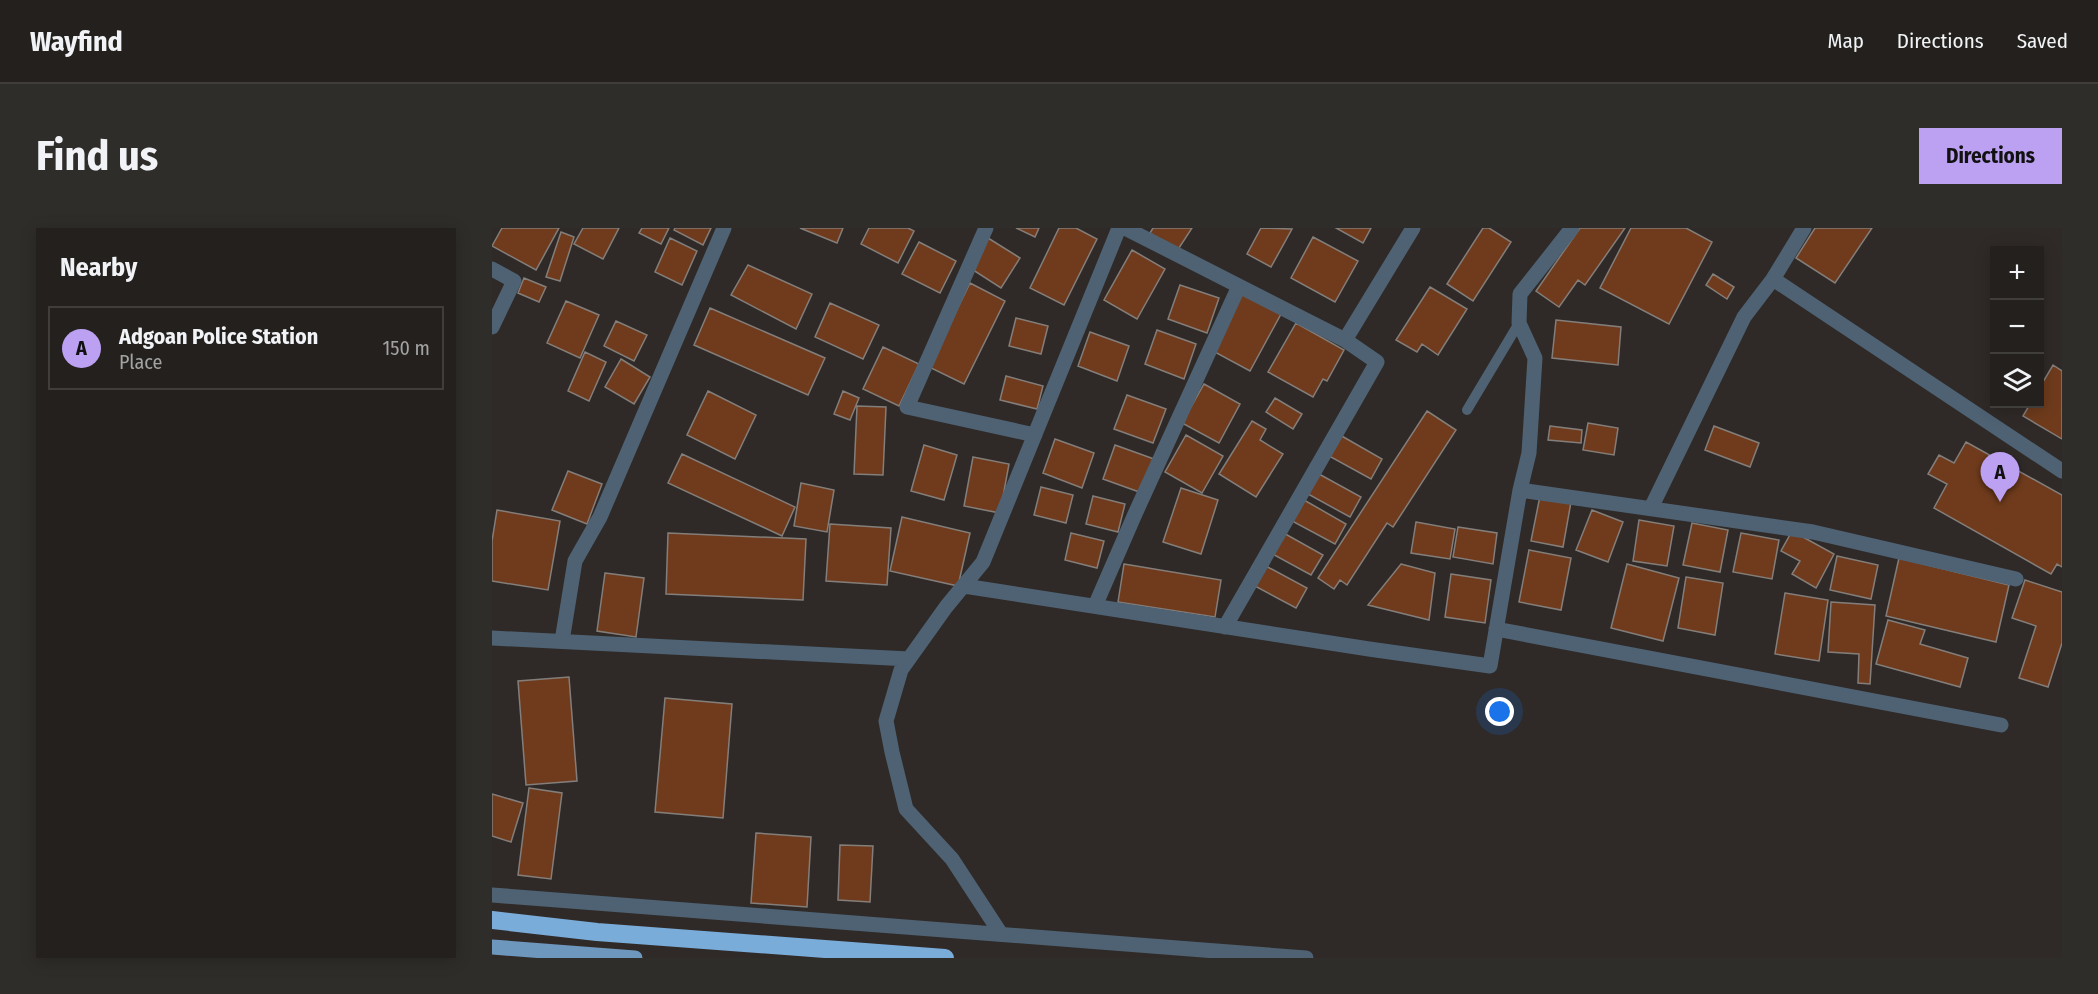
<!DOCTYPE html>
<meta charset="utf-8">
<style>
body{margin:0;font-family:"Fira Sans Condensed",sans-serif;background:#2f2d2a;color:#f1f3f6}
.controls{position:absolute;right:18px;top:18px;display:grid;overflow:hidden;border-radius:0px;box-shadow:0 3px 15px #0003}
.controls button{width:54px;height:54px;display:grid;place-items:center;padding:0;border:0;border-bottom:2px solid #403e3b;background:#23201d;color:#f1f3f6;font:30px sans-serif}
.you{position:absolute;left:1008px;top:484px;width:21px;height:21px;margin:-15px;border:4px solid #fff;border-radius:50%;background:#1a73e8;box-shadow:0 0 0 9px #1a73e833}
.badge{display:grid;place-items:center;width:39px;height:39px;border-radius:50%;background:#bca0f2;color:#111;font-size:20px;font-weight:700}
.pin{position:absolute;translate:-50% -50px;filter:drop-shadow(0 2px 3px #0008)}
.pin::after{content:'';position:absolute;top:32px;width:21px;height:18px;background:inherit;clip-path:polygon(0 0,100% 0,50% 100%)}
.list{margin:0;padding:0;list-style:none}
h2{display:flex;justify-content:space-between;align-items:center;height:78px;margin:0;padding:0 24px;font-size:26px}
h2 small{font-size:20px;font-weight:400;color:#a3a3a4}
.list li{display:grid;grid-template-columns:39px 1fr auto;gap:18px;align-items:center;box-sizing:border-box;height:84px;margin:0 12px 12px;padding:0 12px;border:2px solid #403e3b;border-radius:0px}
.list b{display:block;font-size:22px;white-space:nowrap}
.list p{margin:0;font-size:20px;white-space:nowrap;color:#a3a3a4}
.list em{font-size:20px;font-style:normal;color:#a3a3a4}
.icon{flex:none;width:33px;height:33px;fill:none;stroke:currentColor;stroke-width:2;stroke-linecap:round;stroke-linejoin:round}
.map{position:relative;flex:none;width:1570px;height:730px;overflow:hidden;border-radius:0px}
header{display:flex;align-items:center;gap:36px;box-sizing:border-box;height:84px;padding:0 30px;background:#23201d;border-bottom:2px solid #403e3b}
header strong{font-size:28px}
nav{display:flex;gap:33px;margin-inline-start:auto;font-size:21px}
.intro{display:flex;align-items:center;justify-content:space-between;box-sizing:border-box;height:144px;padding:0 36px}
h1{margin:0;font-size:42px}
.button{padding:15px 27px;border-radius:0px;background:#bca0f2;color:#111;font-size:21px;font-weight:700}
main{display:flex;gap:36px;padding:0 36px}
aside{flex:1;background:#23201d;border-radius:0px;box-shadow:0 3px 15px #0003}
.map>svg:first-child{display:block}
.building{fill:#6f3b1c;stroke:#847e7b;stroke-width:1.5}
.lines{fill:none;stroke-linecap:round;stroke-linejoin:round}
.service{stroke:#4e6274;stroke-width:10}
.minor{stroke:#4e6274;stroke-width:15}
.tertiary{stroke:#4e6274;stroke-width:15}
.primary{stroke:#6e97bd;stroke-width:15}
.motorway{stroke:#7aacda;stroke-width:18}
</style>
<header>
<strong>Wayfind</strong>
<nav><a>Map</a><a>Directions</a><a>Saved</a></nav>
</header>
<div class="intro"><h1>Find us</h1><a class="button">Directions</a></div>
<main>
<aside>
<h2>Nearby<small></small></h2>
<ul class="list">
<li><span class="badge">A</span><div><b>Adgoan Police Station</b><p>Place</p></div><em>150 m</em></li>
</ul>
</aside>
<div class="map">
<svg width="1570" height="730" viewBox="0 0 1570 730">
<rect width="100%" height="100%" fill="#2f2a27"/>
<path class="building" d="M10 0H67L44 42 0 18Z
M91 0H127L111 31 82 16Z
M150 0H177L169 16 147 5Z
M183 0H219L211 17 182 2Z
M308 0H351L345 15Z
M377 0H416L422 3 406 35 369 16Z
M524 0H547L543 9Z
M567 0H584L605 11 572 77 538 60Z
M661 0H700L685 23 658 5Z
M769 0 800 1 779 39 755 26Z
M844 0H879L871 15Z
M991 0H997L1019 14 981 73 955 56Z
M1088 0H1133L1093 57 1086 52 1067 79 1044 63Z
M1139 0H1194L1220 14 1177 96 1108 60Z
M1323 0H1380L1343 55 1304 30Z
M69 4 82 9 68 53 54 49Z
M821 9 866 33 843 74 799 50Z
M178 10 205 23 190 57 163 44Z
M496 10 528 30 509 60 478 40Z
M427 14 464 33 448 65 410 46Z
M640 22 673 41 645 91 612 72Z
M256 37 320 66 304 101 239 67Z
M1221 46 1242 59 1235 71 1214 57Z
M32 50 54 59 47 74 26 65Z
M478 55 513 73 472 156 437 139Z
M688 57 727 70 715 105 676 91Z
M938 59 975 81 946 127 930 116 925 124 904 112Z
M750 64 789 86 758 143 719 122Z
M74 73 107 87 88 130 55 115Z
M338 75 387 97 371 131 323 109Z
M218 80 333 130 316 167 202 117Z
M524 90 556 98 549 126 517 118Z
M1064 92 1129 99 1126 137 1060 130Z
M124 93 155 107 142 133 112 118Z
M804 95 852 122 835 153 831 151 821 169 776 144Z
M665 102 704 116 692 151 653 136Z
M598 104 637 118 625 153 586 138Z
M391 119 427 136 407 178 371 161Z
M93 124 114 134 97 173 76 163Z
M129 131 158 149 142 176 113 159Z
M1561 137 1570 143V211L1531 188 1538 176H1548V159Z
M514 148 551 158 545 181 508 172Z
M712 156 748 176 727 215 690 195Z
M216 163 264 187 243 231 195 207Z
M351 163 367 170 358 192 342 186Z
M635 167 674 181 661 215 622 201Z
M783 170 810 186 801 201 774 184Z
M365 178 394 179 391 247 362 246Z
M935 183 964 202 901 299 895 295 855 357 848 352 842 361 826 350Z
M760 193 774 201 768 212 791 226 764 269 727 246Z
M1096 195 1126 200 1122 227 1091 222Z
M1058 198 1090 202 1089 215 1056 212Z
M1222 198 1267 215 1258 239 1213 222Z
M694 207 731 228 710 265 673 244Z
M848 207 890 231 879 251 837 228Z
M563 211 602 225 590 260 551 245Z
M1474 214 1570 267V339L1565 336 1559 346 1442 280 1455 256 1436 246 1447 227 1462 235Z
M432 217 465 227 452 272 419 263Z
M623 217 662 231 650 265 611 251Z
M190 226 303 279 290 308 176 255Z
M481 229 517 236 508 285 472 278Z
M76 243 110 256 95 296 60 282Z
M827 246 869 269 858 289 816 266Z
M309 255 342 262 335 304 302 298Z
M549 259 581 267 574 295 542 287Z
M689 260 726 272 709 326 671 314Z
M601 268 633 276 626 304 594 296Z
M1048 268 1079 274 1071 319 1039 313Z
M812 272 854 296 843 316 800 293Z
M5 282 68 293 56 362 0 353V313Z
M1100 282 1131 294 1116 334 1084 322Z
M410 289 478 305 466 358 398 343Z
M1147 292 1182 298 1175 338 1141 333Z
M924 294 963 301 958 331 919 325Z
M1200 295 1236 302 1228 344 1191 337Z
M338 296 399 300 395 357 334 353Z
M966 299 1005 305 1001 336 961 329Z
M788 303 831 327 819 347 777 324Z
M1300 303 1342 326 1324 360 1300 346 1308 333 1289 323Z
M176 305 314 311 311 372 174 366Z
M579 305 612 313 605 340 573 332Z
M1249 305 1287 312 1280 351 1241 344Z
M1037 322 1079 330 1069 382 1027 374Z
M1345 328 1386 337 1379 371 1338 362Z
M1407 330 1517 357 1504 414 1394 388Z
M632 336 729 352 723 389 626 374Z
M909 336 943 345 937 392 876 377Z
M1135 336 1187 350 1171 413 1119 400Z
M772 337 815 360 804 380 761 357Z
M113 345 152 350 144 409 105 403Z
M959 346 999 352 993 395 953 389Z
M1194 349 1231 355 1223 407 1186 400Z
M1533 352 1570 364V415L1556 459 1527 450 1544 398 1520 390Z
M1293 365 1336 372 1327 433 1283 426Z
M1339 374 1383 377 1378 456 1366 455 1367 426 1336 424Z
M1396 392 1433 402 1428 416 1476 430 1468 459 1384 436Z
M77 449 85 553 34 557 26 453Z
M173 470 240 476 231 590 163 584Z
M37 560 70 565 59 651 26 647Z
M0 566 31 575 19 614 0 608Z
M264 605 319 609 315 679 259 675Z
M348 617 381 618 378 674 346 672Z"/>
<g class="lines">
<path class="service" d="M975 182 1027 95"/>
<path class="minor" d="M494 0 415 179 543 207
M633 0 853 112 885 134 733 399
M0 41 22 53 0 99
M1281 51 1570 243
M853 112 921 0
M1028 262 1321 304 1524 351
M1159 280 1252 89 1281 51 1312 0
M472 358 877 421 998 438 1028 262 1037 225 1043 130 1027 95 1028 66 1080 0
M603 378 643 286 747 58
M1004 401 1509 497
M0 410 417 431
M70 413 83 333 108 289 232 0
M509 706 460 631 414 581 400 524 394 493 409 442 454 379 491 334 627 0"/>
<path class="tertiary" d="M0 667 814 730"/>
<path class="primary" d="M0 719 143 730"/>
<path class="motorway" d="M0 692 105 704 453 730"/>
</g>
</svg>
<div class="controls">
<button>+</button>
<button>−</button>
<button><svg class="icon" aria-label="layers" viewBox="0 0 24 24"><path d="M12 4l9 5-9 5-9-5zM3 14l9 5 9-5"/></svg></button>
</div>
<div class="you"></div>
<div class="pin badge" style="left:1508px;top:274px">A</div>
</div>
</main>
